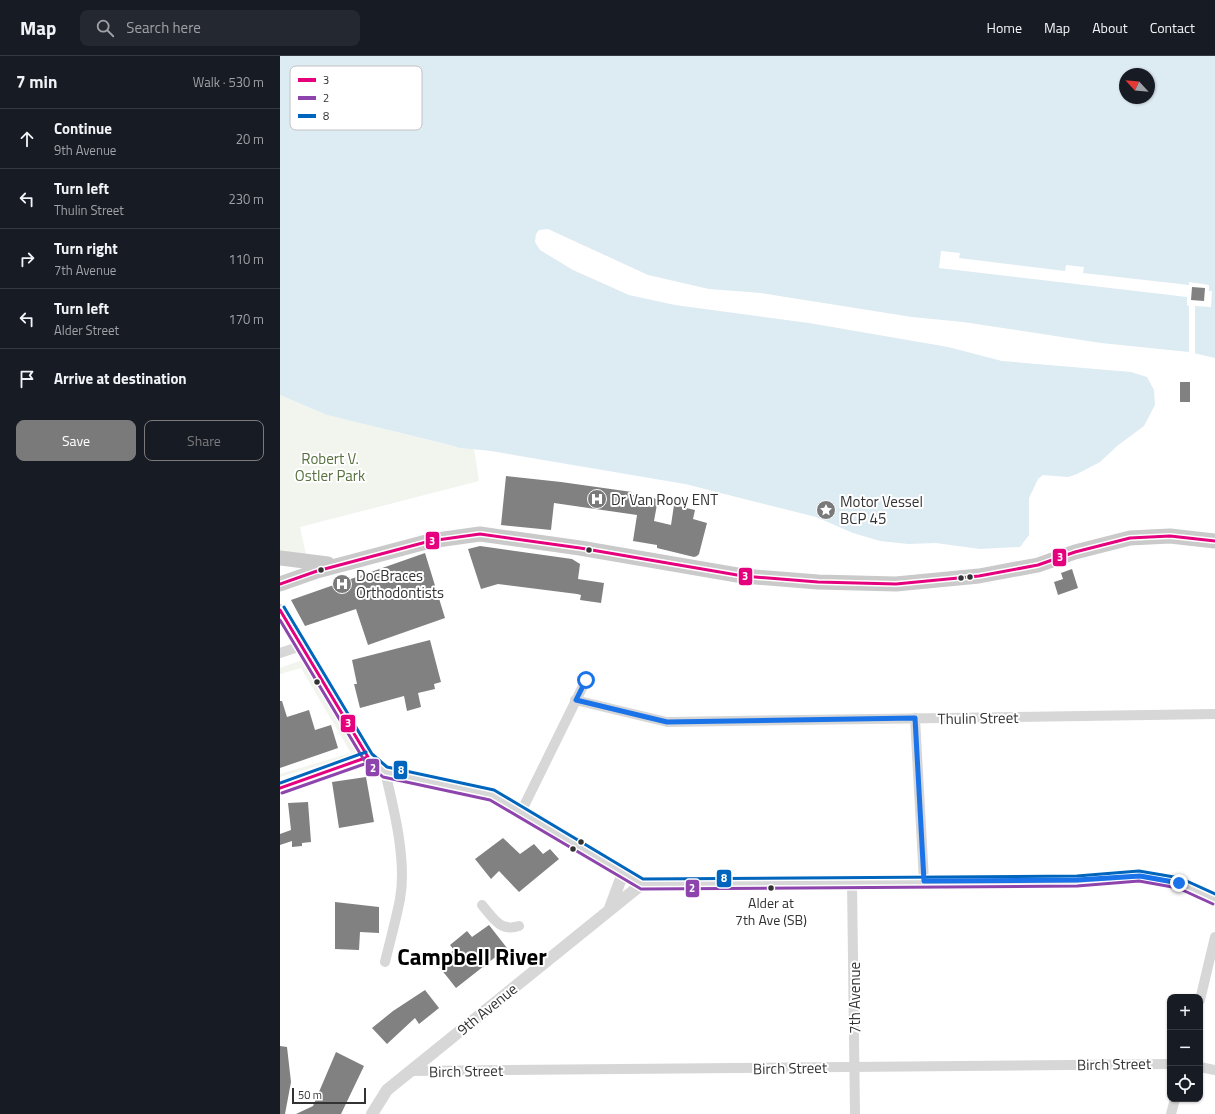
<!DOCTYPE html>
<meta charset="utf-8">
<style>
body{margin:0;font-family:"Titillium Web",sans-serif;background:#242831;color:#f1f3f6}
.controls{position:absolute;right:12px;bottom:12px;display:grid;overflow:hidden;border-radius:8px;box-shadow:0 1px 3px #0004}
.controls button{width:36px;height:36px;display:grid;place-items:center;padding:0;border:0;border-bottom:1px solid #363941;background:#171b24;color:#f1f3f6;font:20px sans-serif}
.compass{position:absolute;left:839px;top:12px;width:36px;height:36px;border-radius:50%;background:#171b24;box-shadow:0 1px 3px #0004;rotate:296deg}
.scale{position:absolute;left:12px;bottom:10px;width:74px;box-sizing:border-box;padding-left:4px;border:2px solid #333;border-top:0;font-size:11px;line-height:14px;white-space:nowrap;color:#333;-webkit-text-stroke:3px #fff;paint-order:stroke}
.stop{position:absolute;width:12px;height:12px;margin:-9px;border:3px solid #1a73e8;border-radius:50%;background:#fff}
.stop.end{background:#1a73e8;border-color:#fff;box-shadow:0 1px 4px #0008}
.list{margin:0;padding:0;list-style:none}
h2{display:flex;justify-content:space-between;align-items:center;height:52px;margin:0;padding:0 16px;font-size:17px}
h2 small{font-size:13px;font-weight:400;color:#9ea1a6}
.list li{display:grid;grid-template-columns:26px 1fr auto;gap:12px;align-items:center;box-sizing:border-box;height:60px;padding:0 16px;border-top:1px solid #363941}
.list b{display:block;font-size:15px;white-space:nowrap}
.list p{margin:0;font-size:13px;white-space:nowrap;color:#9ea1a6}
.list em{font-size:13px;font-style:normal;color:#9ea1a6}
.actions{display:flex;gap:8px;padding:12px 16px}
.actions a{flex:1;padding:9px 0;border:1px solid #7a7a7a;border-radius:8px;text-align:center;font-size:14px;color:#7a7a7a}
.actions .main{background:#7a7a7a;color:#fff}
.icon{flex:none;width:22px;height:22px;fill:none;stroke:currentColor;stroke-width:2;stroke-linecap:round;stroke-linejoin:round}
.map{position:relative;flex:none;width:935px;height:1058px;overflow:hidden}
header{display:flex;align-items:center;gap:24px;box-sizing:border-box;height:56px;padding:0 20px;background:#171b24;border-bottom:1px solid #363941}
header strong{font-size:19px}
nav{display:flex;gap:22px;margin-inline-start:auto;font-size:14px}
.search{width:280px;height:36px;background:#242831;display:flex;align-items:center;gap:10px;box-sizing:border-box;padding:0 14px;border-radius:8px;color:#9ea1a6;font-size:15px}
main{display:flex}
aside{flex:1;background:#171b24}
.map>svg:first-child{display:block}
.green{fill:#f1f5ed}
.water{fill:#ddebf3;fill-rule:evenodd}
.pier{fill:#fff}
.building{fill:#818181}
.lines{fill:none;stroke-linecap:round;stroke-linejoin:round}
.minor{stroke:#d7d7d7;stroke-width:10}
.tertiary{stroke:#d7d7d7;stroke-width:12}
.primary{stroke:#cacaca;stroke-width:15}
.bus-1-casing{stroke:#fff;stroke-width:6}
.bus-2-casing{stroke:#fff;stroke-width:6}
.bus-3-casing{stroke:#fff;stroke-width:6}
.bus-1{stroke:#e5007d;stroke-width:3}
.bus-2{stroke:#8e44ad;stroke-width:3}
.bus-3{stroke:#0065bd;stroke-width:3}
.route{stroke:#1a73e8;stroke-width:5}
.bus-dot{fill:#333;stroke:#fff;stroke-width:1.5}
.labels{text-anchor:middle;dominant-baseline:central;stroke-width:4;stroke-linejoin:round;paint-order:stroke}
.bus-label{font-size:14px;fill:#333;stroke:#fff}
.park-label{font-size:15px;fill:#56703f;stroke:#fff}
.poi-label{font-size:15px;fill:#333;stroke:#fff;text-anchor:start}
.street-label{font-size:15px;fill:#333;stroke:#fff}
.town-label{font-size:23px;font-weight:bold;fill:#000;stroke:#fff}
.key{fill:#fff;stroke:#c2c2c2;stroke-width:1}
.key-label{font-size:11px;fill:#333}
.line-badge{stroke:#fff;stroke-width:1.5}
.badge-label{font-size:11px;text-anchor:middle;font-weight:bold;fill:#fff}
</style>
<header>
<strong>Map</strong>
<div class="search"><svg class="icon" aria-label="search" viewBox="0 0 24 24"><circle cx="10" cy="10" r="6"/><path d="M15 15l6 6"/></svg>Search here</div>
<nav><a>Home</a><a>Map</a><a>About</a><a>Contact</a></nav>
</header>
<main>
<aside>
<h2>7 min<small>Walk · 530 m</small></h2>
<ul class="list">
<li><svg class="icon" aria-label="ahead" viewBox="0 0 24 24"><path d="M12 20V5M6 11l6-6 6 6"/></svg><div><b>Continue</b><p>9th Avenue</p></div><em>20 m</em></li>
<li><svg class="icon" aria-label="left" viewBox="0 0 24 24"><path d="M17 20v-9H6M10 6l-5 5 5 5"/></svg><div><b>Turn left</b><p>Thulin Street</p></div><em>230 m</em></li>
<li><svg class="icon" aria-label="right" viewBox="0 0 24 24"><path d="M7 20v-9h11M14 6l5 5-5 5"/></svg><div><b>Turn right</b><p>7th Avenue</p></div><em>110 m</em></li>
<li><svg class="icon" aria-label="left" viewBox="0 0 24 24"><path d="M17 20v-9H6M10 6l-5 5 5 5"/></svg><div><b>Turn left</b><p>Alder Street</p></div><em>170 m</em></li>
<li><svg class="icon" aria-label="arrive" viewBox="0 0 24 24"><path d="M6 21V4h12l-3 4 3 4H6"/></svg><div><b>Arrive at destination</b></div></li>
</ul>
<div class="actions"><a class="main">Save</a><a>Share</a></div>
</aside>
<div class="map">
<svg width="935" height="1058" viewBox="0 0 935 1058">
<rect width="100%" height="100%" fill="#fff"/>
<path class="green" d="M0 339 47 359 166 388 180 392 194 393 199 425 20 471 27 503 0 497Z
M22 604 57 663 61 662 82 697 0 721V718L71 697 21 612 0 618V612Z"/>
<path class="water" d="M0 0H935V302L909 296 821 287 683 266 632 261 481 237 429 233 368 219 268 173 259 174 256 178 255 186 260 194 293 214 349 239 395 249 529 267 668 291 722 305 851 316 867 321 874 334 875 349 864 370 837 390 820 406 797 418 788 421 763 419 758 423 749 442V479L740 491 700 493 656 487 628 488 600 485 573 477 536 461 405 428 211 395 180 392 166 388 47 359 0 339ZM845 18H869V42H845Z"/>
<path class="pier" d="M661 195 680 197 679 202 785 215 786 209 804 211 803 217 909 229V226L929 229V235H932L931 251 915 250V300L909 298V250L907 249V241L659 212Z"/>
<path class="building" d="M912 231 925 232 924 245 911 244Z
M900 326H910V346H900Z
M226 420 281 426 352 436V439L378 443 374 465 391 469 394 449 415 454 413 463 427 467 419 498 417 500 414 501 377 492V489L353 485 357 459 274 447 271 474 221 469Z
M200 490 292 503 300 508 298 523 324 527 321 547 300 544 301 539 297 538 218 528 201 533 188 493Z
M145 497 165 562 88 589 76 553 25 570 11 544Z
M792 513 798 532 778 539 774 526 783 523 781 517Z
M150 584 161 626 154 628 155 633 138 637 141 651 127 655 124 640 80 652 74 628H77L72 604Z
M0 645H2L7 661 29 654 35 674 51 669 58 692 0 712Z
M86 721 94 766 59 772 52 726Z
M28 746 31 786 22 787V790L12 791V785L0 789V778L11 774 8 747Z
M223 782 240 798 254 788 263 798 270 793 279 803 239 836 219 815 211 823 195 803Z
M55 846 99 851V877L80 876 79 894 55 893Z
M209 869 227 892 176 932 157 908 174 894 170 889 187 875 192 881Z
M145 934 159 952 139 968 135 962 107 988 92 972 113 955Z
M0 990 7 991 11 1026 5 1058H0Z
M56 996 84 1010 61 1058H16L33 1050Z"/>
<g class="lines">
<path class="minor" d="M0 597 21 590
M295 644 387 666 935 658
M635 662 644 825
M105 716C114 753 127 805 120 843 116 864 110 885 105 906
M0 732 88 701
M241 756 306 624
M572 826 575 1058
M202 849C213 862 220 876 239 870
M920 944 935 881
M920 1011 935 1014
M131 1015 890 1008
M891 1058 895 1043"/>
<path class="tertiary" d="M0 554 88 701 105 716 212 739 362 828 797 825 859 820 899 827 935 843
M330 852 343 817
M92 1058 107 1034 362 828"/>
<path class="primary" d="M0 502 48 508
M0 528 37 515 150 485 200 478 300 492 463 520 538 526 616 528 699 520 758 509 795 496 850 482 890 480 935 485"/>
<defs>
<path id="bus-1" d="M0 528 37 515 150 485 200 478 300 492 463 520 538 526 616 528 699 520 758 509 795 496 850 482 890 480 935 485
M0 554 88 701 0 732"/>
<path id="bus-2" d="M0 564 84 704 103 721 210 744 361 833 797 830 859 825 898 832 933 848
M2 737 90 706"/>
<path id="bus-3" d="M4 551 92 698 107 711 214 734 363 823 797 820 859 815 900 822 935 838
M0 727 86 696"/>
</defs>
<use href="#bus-1" class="bus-1-casing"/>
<use href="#bus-2" class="bus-2-casing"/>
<use href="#bus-3" class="bus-3-casing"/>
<use href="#bus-1" class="bus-1"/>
<use href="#bus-2" class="bus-2"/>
<use href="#bus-3" class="bus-3"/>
</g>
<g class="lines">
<path class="route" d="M306 624 296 644 387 666 635 662 644 825 797 824 860 820 899 827"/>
</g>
<defs>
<symbol id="hospital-disc" viewBox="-11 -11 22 22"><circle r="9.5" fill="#7a7a7a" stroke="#fff"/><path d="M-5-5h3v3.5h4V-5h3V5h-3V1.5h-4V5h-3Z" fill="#fff"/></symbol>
<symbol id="sight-disc" viewBox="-11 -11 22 22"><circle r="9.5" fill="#7a7a7a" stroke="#fff"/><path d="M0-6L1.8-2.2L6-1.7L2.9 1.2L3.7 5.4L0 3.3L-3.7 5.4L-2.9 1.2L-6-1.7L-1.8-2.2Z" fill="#fff"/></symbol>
</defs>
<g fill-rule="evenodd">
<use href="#hospital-disc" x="306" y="432" width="22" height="22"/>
<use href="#sight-disc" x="535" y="443" width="22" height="22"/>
<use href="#hospital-disc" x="51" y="517" width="22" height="22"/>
</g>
<g class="bus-dot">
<circle cx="309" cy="494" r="3.5"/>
<circle cx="41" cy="514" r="3.5"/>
<circle cx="690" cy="521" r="3.5"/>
<circle cx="681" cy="522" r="3.5"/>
<circle cx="37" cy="626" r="3.5"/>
<circle cx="301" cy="786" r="3.5"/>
<circle cx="293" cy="793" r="3.5"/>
<circle cx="491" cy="832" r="3.5"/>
</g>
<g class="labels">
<g class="bus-label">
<text x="491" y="846">Alder at<tspan x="491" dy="17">7th Ave (SB)</tspan></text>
</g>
<g class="park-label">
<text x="50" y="402">Robert V.<tspan x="50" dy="17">Ostler Park</tspan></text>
</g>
<g class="poi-label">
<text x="331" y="443">Dr Van Rooy ENT</text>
<text x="560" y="445">Motor Vessel<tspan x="560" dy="17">BCP 45</tspan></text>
<text x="76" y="519">DocBraces<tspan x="76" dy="17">Orthodontists</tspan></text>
</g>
<g class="street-label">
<text transform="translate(698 662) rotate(-1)">Thulin Street</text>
<text transform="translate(574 942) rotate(-90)">7th Avenue</text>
<text transform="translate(207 953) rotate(-39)">9th Avenue</text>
<text transform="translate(834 1008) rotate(-1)">Birch Street</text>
<text transform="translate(510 1012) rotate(-1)">Birch Street</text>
<text transform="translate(186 1015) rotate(-1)">Birch Street</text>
</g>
<g class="town-label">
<text x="192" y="900">Campbell River</text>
</g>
</g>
<rect x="10" y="10" width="132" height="64" rx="6" class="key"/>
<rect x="18" y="22" width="18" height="4" fill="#e5007d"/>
<rect x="18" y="40" width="18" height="4" fill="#8e44ad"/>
<rect x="18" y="58" width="18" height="4" fill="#0065bd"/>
<g class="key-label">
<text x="43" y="28">3</text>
<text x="43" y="46">2</text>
<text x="43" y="64">8</text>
</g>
<g class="line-badge">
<rect x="145" y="475" width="15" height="19" rx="4" fill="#e5007d"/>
<rect x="772" y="492" width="15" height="19" rx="4" fill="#e5007d"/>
<rect x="458" y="511" width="15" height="19" rx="4" fill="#e5007d"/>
<rect x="60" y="658" width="16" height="19" rx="4" fill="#e5007d"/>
<rect x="85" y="702" width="15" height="19" rx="4" fill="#8e44ad"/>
<rect x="113" y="704" width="15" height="20" rx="4" fill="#0065bd"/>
<rect x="436" y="813" width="16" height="19" rx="4" fill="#0065bd"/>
<rect x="405" y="823" width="15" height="19" rx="4" fill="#8e44ad"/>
</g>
<g class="badge-label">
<text x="152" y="489">3</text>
<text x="780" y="505">3</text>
<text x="465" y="524">3</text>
<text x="68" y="671">3</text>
<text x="93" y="716">2</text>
<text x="121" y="718">8</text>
<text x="444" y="826">8</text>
<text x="412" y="836">2</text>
</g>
</svg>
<div class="controls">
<button>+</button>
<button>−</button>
<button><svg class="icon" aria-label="locate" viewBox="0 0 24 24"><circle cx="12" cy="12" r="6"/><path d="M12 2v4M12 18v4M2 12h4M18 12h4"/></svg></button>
</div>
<svg class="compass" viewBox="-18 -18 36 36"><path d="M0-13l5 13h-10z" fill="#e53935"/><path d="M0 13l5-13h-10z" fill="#9ea1a6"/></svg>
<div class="scale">50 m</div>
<div class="stop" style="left:306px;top:624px"></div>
<div class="stop end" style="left:899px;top:827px"></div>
</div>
</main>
